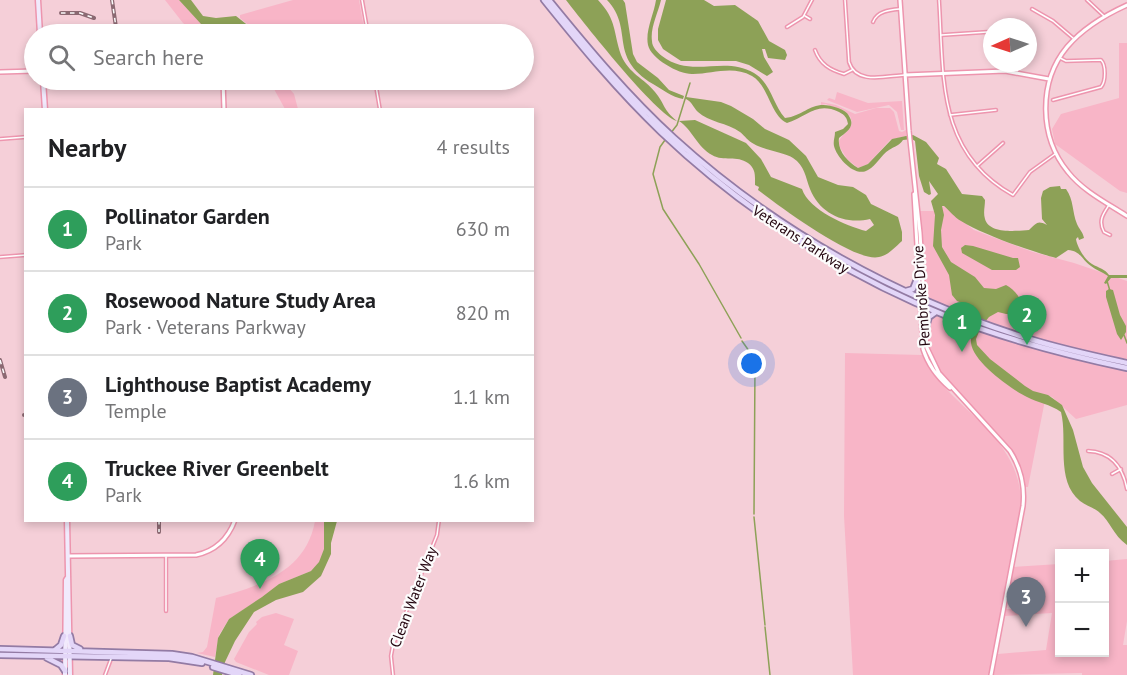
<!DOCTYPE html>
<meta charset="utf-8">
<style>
body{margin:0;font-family:"PT Sans",sans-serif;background:#f2f2f2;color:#202124}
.controls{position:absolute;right:18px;bottom:18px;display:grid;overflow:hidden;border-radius:0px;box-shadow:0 3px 9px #0003}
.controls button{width:54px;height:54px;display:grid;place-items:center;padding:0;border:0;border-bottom:2px solid #e0e0e0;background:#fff;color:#202124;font:30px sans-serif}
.compass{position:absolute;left:983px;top:18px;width:54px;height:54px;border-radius:50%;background:#fff;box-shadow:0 3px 9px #0003;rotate:267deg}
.you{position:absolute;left:752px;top:364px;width:21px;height:21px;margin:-15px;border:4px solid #fff;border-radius:50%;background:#1a73e8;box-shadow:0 0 0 9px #1a73e833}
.badge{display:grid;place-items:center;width:39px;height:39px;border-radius:50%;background:#111827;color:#fff;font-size:20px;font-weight:700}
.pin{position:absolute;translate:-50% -50px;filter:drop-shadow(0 2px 3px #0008)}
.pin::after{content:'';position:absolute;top:32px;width:21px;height:18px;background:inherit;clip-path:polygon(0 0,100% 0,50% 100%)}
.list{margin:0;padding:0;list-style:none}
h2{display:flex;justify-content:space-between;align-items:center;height:78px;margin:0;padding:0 24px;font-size:26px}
h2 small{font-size:20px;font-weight:400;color:#757577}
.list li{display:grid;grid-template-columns:39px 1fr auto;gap:18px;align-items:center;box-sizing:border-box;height:84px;padding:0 24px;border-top:2px solid #e0e0e0}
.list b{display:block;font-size:22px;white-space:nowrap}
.list p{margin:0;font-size:20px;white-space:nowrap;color:#757577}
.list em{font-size:20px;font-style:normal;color:#757577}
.icon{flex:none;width:33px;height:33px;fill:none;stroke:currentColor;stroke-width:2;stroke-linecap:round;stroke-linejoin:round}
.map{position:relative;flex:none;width:1127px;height:675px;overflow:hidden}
.search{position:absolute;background:#fff;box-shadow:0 3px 9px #0003;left:24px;top:24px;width:510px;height:66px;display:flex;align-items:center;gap:15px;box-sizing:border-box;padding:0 21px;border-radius:33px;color:#757577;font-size:22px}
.panel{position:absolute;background:#fff;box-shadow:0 3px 9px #0003;left:24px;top:108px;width:510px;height:414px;border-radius:0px}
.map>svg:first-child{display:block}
.green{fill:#f8b5c7}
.water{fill:#8da157}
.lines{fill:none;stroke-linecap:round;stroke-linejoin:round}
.stream{stroke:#8da157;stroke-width:1.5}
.minor-casing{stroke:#ed95ae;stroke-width:4.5}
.tertiary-casing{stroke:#ed95ae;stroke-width:6}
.secondary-casing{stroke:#ed95ae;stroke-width:7}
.primary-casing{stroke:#937ba4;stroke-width:8}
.minor{stroke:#fff;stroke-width:1.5}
.tertiary{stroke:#fff;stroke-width:3}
.secondary{stroke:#f1eafc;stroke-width:4}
.primary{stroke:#e3d6f8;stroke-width:4.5}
.rail-casing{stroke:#8b6972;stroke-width:4}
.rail{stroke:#fcfcfc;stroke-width:1.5;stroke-dasharray:4.5;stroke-linecap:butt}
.labels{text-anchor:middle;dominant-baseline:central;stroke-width:4.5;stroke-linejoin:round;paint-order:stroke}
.street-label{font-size:15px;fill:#23050f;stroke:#fcfcfc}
</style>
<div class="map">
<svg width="1127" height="675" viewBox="0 0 1127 675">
<rect width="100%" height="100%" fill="#f5cfd8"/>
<path class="green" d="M165 0H179L206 29 224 27 228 32 235 34H197L183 23Z
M293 0H359L365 34H259L240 18V15Z
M1119 43H1127V193L1120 191 1055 144 1052 129 1061 114 1119 98Z
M269 80H282L294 94 298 109H285Z
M837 92 868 103 902 101 904 130H901L897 112 889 105 857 112 827 100 829 98 835 100Z
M821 102 836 105 855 114 876 108H890L894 112 899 131 902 132 906 130V136L890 140 868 164 858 168 847 159 838 144C841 132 856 131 850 116L826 104 821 105Z
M943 206 974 230 1033 252 1074 263 1127 281V405L1076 419 1052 397 1046 395 1028 487H1025L1017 459 1007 445 963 399 932 361 927 344 920 211H936Z
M845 353 922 355C929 372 941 383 953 396 985 427 1020 454 1021 502L989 675H853L844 516Z
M315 521H324V549L320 562 311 571 279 584 263 597 229 619 219 635 215 657 197 653 203 652 207 647 216 598C259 586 306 572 315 521Z
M1127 559V621L1123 645H1127V675H1082V673L994 675 998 654 1046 650 1052 613 1005 616 1006 609H1029L1030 590 1009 589 1013 567 1059 564 1060 652H1104L1105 561Z
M276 613 294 619 284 645 298 651 289 675H269L236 662 234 659 249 632 257 624 256 622 262 617Z"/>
<path class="water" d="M179 0H191L203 16 216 18 236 16 259 34C246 35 233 37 223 27L209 30 201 24Z
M566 0H598C617 20 613 32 621 55 629 74 644 78 655 92 665 104 663 110 677 121 656 115 583 22 566 0Z
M607 0H623L625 3 633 54 637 62 658 78 669 90 684 96 683 99C672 97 663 90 653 84 607 56 635 30 607 0Z
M656 0H661C658 13 650 28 652 41 652 47 657 52 662 56 692 79 724 55 754 73 771 83 773 105 785 118 807 115 812 98 838 108 843 110 847 112 849 116 856 127 846 132 839 138 837 151 848 162 858 168L868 164 892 139 906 136 913 135 926 142 939 158 937 164 946 169 962 194 982 196 985 200C985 207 983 212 985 219 989 234 1016 231 1029 230 1037 223 1037 220 1047 225L1042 219 1041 198 1043 191 1050 187 1060 186 1061 189H1066C1074 200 1072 212 1077 224 1079 229 1083 232 1084 238L1079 240 1078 237 1076 239C1077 247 1085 260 1092 264 1099 268 1105 269 1109 275H1127V278H1111L1106 284 1104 283 1108 276C1102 272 1096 270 1091 266 1082 260 1081 251 1068 250L1056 258C1030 251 984 235 961 221 954 217 950 211 944 206H942L944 215 941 230 942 247 951 262 975 277 984 288 996 289 1006 285C1014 289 1023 299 1021 308L1016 314H1006L998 312 989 317 981 327 976 339 977 345 990 359 1025 386 1033 391 1048 395 1062 405 1073 430 1083 467 1092 483 1127 527V545C1113 535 1110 521 1100 513 1095 508 1086 506 1080 501 1055 480 1068 440 1061 412 1050 404 1038 403 1027 397 1011 389 973 362 971 343 970 332 977 322 978 312L974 308 957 301 952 295 949 275 933 246 935 215 931 201 938 194 929 181 931 194 929 195 924 192 919 176 915 141 912 139 903 140C899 146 895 146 889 150 881 155 877 165 868 170 855 178 837 158 834 146 833 141 835 137 835 132L843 129 848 124C847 118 845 115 839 112 816 101 807 117 787 123 770 115 769 86 752 76 732 65 713 74 693 74 680 75 651 59 648 45 645 31 654 14 656 0Z
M666 0H704L714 6 735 5 758 21 769 41 785 50 787 55 785 60 768 58 765 49H762L764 57 773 72 767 76 749 65 736 61H681L663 49 658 40V29Z
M686 97 721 102 731 106 753 119 765 129 789 140 806 156 818 177 838 185 853 187 866 195 871 204 898 217 902 232V241C895 247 889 255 879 257 855 263 779 206 758 190L759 187 755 185C755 176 756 169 748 163 737 155 724 162 712 155 698 148 691 128 679 121L695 120 746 143 761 159 771 177 802 189C809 210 846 226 866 231L874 225 870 219C845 225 820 214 810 189 805 176 805 166 793 158 786 153 764 150 754 144 748 141 745 136 740 132 728 123 708 122 698 112 693 107 692 102 686 99Z
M965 245 973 246 1013 258H1018L1020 267 1016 270H992L962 253 961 248Z
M1109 289 1113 290 1120 315 1126 326V332L1121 340 1117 334 1106 297V291Z
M324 521H337L331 543V554L321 576 303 592 276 600 254 612 235 641 225 662 222 675H213L218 638 229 619 262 597 279 584 311 571 319 562 324 549Z"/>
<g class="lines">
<path class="stream" d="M670 134 677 125 690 83
M665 140 660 147 653 174 663 209 699 264 741 338
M1107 281 1110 291
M1124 335 1127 343
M742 341 754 358 755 365 754 514
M754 517 765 625
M765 627 770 675"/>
<defs>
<path id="minor" d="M362 0 368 34
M845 0 849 62C856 85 886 76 904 75
M939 0C944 76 936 152 1013 195L1030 172 1055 154
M1087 0 1104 16
M1032 9 1053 21 1073 38
M805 16 810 19
M873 22C877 11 890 10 900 9
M787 27 803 17 812 0
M942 35 987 32
M815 50C820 64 830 70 844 74L852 70
M1017 71 1019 63
M375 80 380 110
M1053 100 1101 87C1106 81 1106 65 1101 60L1066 61 1060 58
M950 115 996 110
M0 139 26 137
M977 166 1003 143
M1109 205C1103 214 1098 221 1104 232L1110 235
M0 257 26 255
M1088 451C1112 452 1123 468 1127 489
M1112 474 1121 469
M166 611V557
M105 675 111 659
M393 675 391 656 393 645 437 535 439 520"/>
<path id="tertiary" d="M900 0 909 131 920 233 927 348 939 373 1010 451C1021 468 1025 486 1023 506L991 675
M1127 5C1105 15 1083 28 1067 47 1038 82 1039 137 1068 172 1083 191 1107 203 1127 216
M0 72 34 71
M905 75 1005 71 1049 79
M223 80 224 110
M914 194 923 349C928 365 937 377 950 388
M68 556 196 555C215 551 228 539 235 520"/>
<path id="secondary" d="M38 0 40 34
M43 80 45 110
M67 520 70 675
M65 675 66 580 68 577"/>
<path id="primary" d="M544 0C581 46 618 91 661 132 743 210 843 275 949 317 1007 340 1066 355 1127 368
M549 0C588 48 628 96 674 138 775 230 899 299 1030 339 1062 349 1095 356 1127 363
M906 291 913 289 919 274
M925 331 929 317 936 312
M70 636 72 645 80 649
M0 649 172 654 192 657 251 675
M55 650 61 645 64 636
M0 655 169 658 202 663
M47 658 61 665 65 671
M213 667 239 675"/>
</defs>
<use href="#minor" class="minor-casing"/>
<use href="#tertiary" class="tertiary-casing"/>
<use href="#secondary" class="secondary-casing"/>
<use href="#primary" class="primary-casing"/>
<use href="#minor" class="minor"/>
<use href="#tertiary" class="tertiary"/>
<use href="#secondary" class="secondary"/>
<use href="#primary" class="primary"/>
<defs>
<path id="rail" d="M112 0 117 34
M61 13H80L94 18
M0 360 5 377
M24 415H26
M159 520V532"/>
</defs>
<use href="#rail" class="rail-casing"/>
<use href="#rail" class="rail"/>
</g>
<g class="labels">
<g class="street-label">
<text transform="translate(801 239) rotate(33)">Veterans Parkway</text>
<text transform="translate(921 296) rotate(-94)">Pembroke Drive</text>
<text transform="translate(413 597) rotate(-69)">Clean Water Way</text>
</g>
</g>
</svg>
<div class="controls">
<button>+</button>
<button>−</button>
</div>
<svg class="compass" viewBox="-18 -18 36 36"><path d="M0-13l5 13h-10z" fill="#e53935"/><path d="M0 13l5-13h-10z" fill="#757577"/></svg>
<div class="you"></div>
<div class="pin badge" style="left:962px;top:352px;background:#2e9e5b">1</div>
<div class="pin badge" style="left:1027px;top:345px;background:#2e9e5b">2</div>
<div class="pin badge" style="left:1026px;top:627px;background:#6b7280">3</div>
<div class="pin badge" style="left:260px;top:589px;background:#2e9e5b">4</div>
<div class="search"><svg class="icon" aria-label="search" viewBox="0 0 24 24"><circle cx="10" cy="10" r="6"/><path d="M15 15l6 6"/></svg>Search here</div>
<section class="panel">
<h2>Nearby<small>4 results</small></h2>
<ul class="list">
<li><span class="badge" style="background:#2e9e5b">1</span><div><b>Pollinator Garden</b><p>Park</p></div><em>630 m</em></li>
<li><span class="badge" style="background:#2e9e5b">2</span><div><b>Rosewood Nature Study Area</b><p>Park · Veterans Parkway</p></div><em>820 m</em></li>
<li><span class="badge" style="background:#6b7280">3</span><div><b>Lighthouse Baptist Academy</b><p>Temple</p></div><em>1.1 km</em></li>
<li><span class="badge" style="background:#2e9e5b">4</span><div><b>Truckee River Greenbelt</b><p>Park</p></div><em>1.6 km</em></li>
</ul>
</section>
</div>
